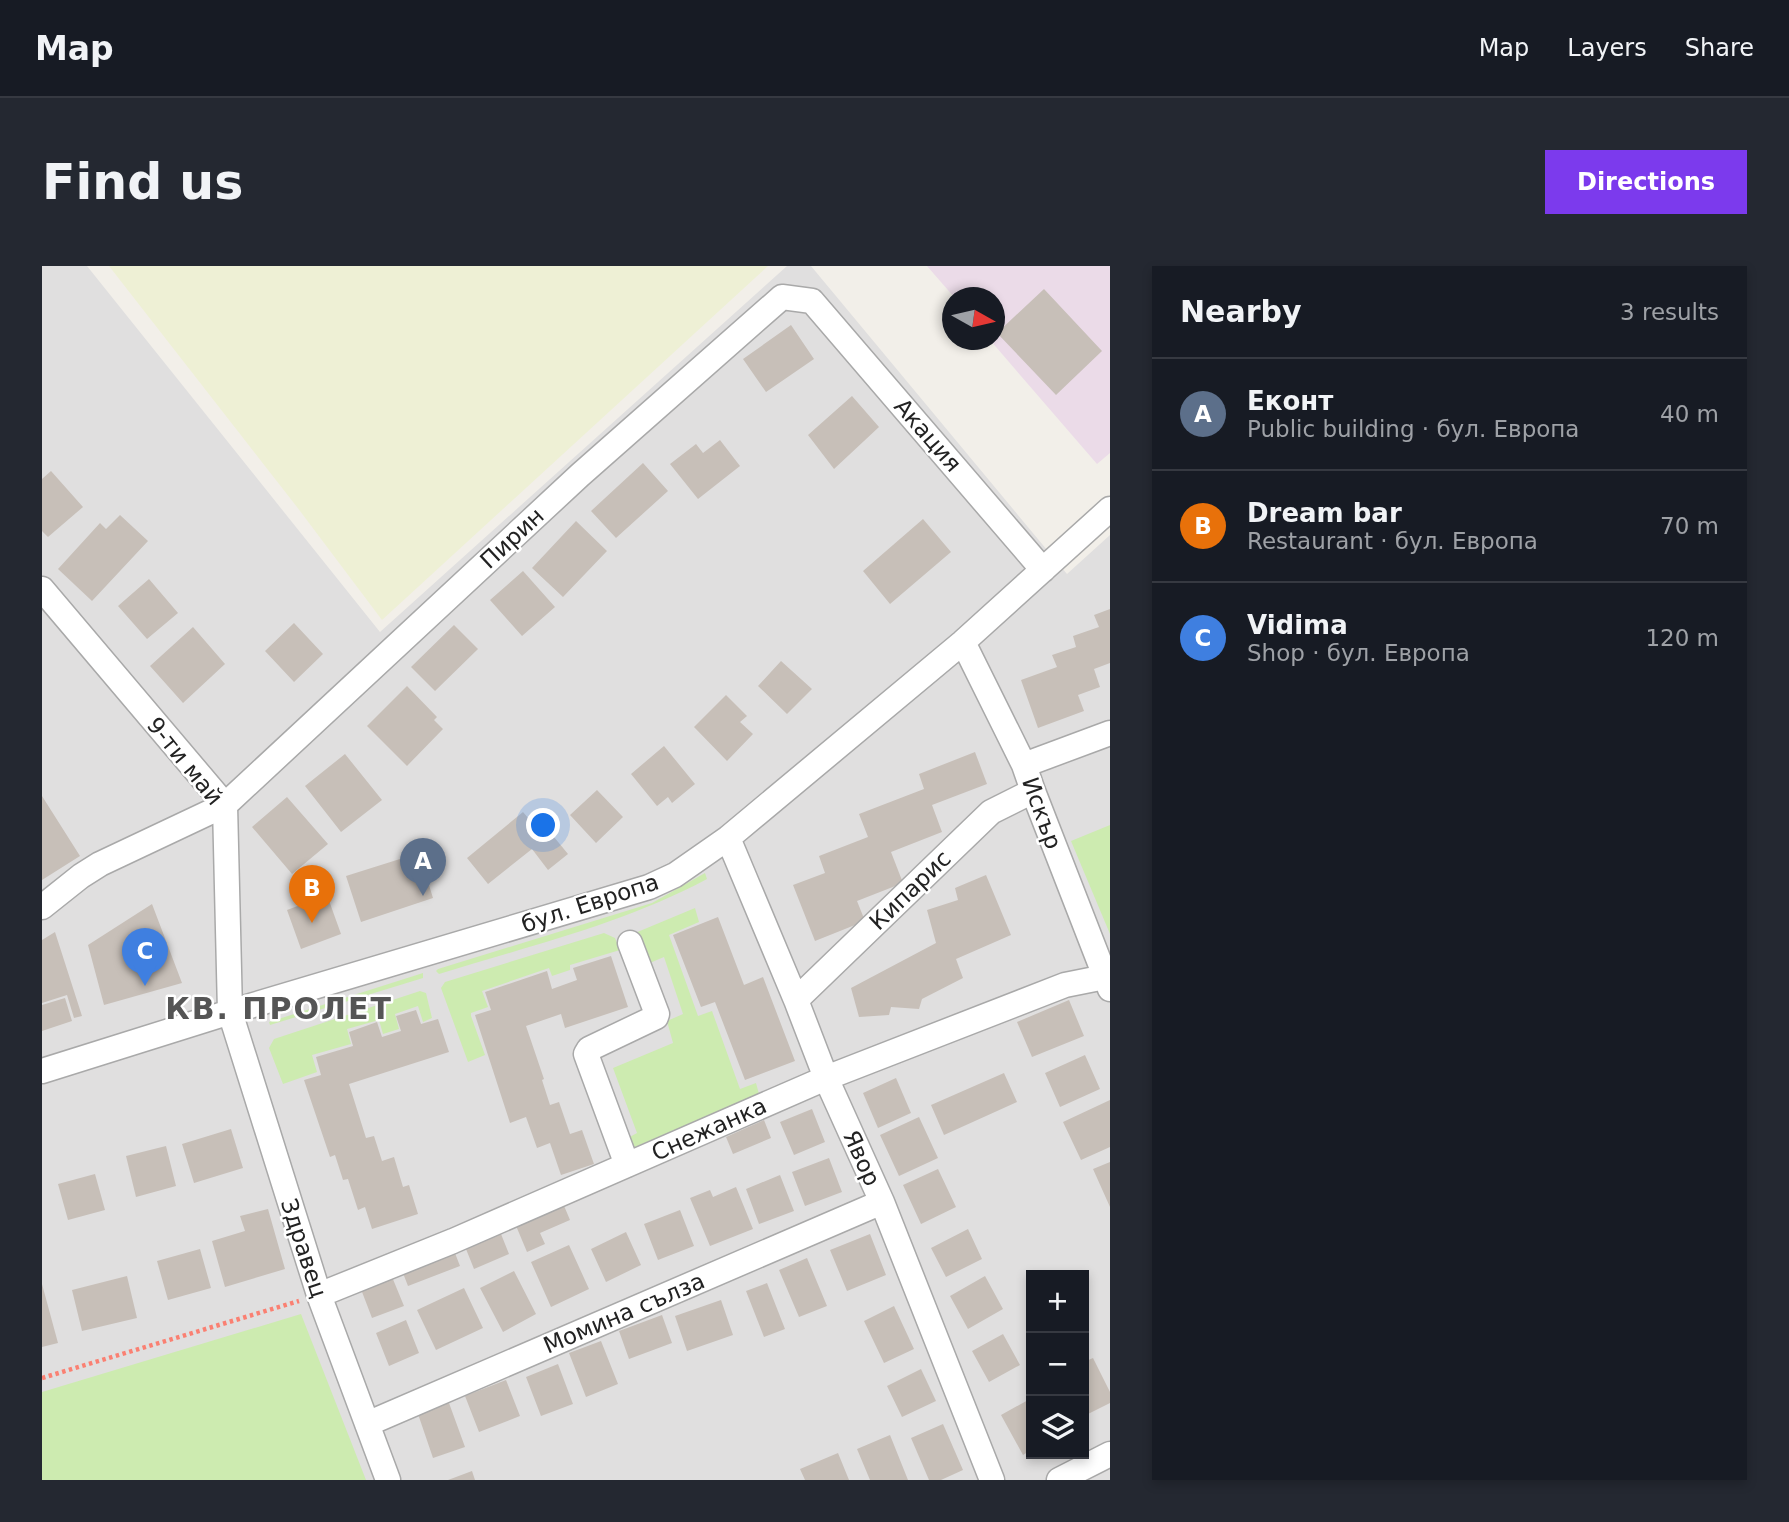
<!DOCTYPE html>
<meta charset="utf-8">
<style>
body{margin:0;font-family:"DejaVu Sans",sans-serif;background:#242831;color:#f1f3f6}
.controls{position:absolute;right:21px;bottom:21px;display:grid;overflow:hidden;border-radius:0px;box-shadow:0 4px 10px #0003}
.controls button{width:63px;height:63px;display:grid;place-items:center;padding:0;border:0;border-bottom:2px solid #363941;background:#171b24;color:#f1f3f6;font:35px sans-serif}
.compass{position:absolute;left:900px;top:21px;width:63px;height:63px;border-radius:50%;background:#171b24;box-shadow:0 4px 10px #0003;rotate:98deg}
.you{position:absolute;left:502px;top:560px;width:24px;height:24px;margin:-18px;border:5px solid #fff;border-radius:50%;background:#1a73e8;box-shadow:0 0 0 10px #1a73e833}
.badge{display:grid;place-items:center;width:46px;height:46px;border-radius:50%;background:#7c3aed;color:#fff;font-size:23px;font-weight:700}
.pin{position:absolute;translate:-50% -58px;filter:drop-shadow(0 2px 4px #0008)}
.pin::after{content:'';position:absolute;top:37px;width:24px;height:21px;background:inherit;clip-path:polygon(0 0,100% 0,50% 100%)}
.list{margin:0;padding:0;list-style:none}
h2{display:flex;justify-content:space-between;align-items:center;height:91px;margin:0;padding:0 28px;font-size:30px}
h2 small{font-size:23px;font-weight:400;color:#9ea1a6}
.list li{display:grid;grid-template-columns:46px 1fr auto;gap:21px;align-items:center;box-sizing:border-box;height:112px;padding:0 28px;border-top:2px solid #363941}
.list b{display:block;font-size:26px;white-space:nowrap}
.list p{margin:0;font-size:23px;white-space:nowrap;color:#9ea1a6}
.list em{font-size:23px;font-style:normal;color:#9ea1a6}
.icon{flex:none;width:38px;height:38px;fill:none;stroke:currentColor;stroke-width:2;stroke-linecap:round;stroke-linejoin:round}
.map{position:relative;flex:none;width:1068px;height:1214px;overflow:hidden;border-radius:0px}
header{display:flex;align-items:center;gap:42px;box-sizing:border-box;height:98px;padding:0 35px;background:#171b24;border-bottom:2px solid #363941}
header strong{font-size:33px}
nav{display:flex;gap:38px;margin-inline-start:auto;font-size:24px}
.intro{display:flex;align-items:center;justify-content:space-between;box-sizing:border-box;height:168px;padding:0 42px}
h1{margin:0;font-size:49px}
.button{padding:18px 32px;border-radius:0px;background:#7c3aed;color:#fff;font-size:24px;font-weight:700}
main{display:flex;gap:42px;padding:0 42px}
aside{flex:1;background:#171b24;border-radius:0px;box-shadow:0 4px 10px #0003}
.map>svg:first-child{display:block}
.residential{fill:#e0dfdf;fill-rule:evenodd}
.industrial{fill:#ebdbe8}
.farmland{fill:#eef0d5}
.grass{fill:#cdebb0}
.building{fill:#c7bfb8}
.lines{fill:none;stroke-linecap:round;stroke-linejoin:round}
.minor-casing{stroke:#a9a9a9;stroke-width:27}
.path{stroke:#fa8072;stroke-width:4.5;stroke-dasharray:3.5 3.5;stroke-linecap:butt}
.minor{stroke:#fff;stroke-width:24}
.labels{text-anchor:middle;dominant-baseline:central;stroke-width:5;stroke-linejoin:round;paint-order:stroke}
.street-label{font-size:23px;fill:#222;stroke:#fff}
.district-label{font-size:30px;font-weight:bold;letter-spacing:2px;fill:#555;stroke:#fff}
</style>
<header>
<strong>Map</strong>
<nav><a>Map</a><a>Layers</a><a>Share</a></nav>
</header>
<div class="intro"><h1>Find us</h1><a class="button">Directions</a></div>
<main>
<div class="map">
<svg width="1068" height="1214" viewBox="0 0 1068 1214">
<rect width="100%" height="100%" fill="#f2efe9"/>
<path class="residential" d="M0 0H45L338 366 745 0H769L1025 308 1068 269V1214H0ZM989 1009H1042V1188H989Z"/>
<path class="industrial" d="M885 0H1068V187L1055 198 948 74H953V32L912 31Z"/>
<path class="farmland" d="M67 0H726L340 354 255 241Z"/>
<path class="grass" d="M1068 559V668L1029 575Z
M663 607 665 613C581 658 487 680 397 708L394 705 396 703 610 637Z
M653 642 657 656 627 669 656 750 670 745 698 823 714 817 717 828 593 881 587 879 584 873 595 867 571 802 631 777 625 755 641 748 622 691 603 699 593 667Z
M562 667 573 672 578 684 528 699V704L510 710 507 702 440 725 446 741 429 747V750L443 789 426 796 399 722 403 716Z
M381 707V712L228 759 227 756Z
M378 725 384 727 390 752 381 756 376 740 353 748 357 763 341 768 337 754 305 763 309 778 270 789 275 806 241 818 227 782 232 773Z
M259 1048 324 1214H0V1126Z"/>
<path class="building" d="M1002 23 1060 85 1014 129 955 67Z
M749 59 772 93 724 126 701 93Z
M810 130 837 161 792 203 766 169Z
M678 174 698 200 656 233 628 198 654 178 661 187Z
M601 197 626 225 574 272 549 245Z
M9 205 41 241 6 271 0 265V213Z
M78 249 106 275 50 335 16 303 58 257 64 263Z
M881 253 909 286 848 338 821 305Z
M534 255 565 285 521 331 490 302Z
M481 305 513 341 480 370 448 334Z
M107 313 136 347 105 373 76 340Z
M1068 343V397L1052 403 1058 421 1036 429 1042 445 996 462 979 414 1015 401 1010 389 1034 381 1031 370 1057 361 1052 349Z
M252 357 281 388 252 416 223 385Z
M412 359 436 383 393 425 369 401Z
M151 361 183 398 141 437 108 400Z
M739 395 770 423 745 448 716 420Z
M365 420 395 451 392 454 401 463 365 500 325 460Z
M684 429 705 450 698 456 711 468 685 495 652 461Z
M622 480 653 518 630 537 626 531 615 540 589 508Z
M933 486 945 518 890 539 900 566 849 586 861 617 815 635 823 655 773 675 751 619 783 607 777 590 826 571 817 548 882 523 877 508Z
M303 488 340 534 299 566 263 520Z
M555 524 581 551 554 577 528 549Z
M0 530 38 590 0 614Z
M245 531 286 578 250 608 210 561Z
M481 546 487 553 493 548 526 588 506 604 490 583 446 618 425 592Z
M377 587 391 632 319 656 304 610Z
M944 609 969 669 914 693 921 712 880 733 877 743 849 741 847 749 817 751 809 722 894 677 885 644 916 634 913 622Z
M285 629 299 668 259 683 245 644Z
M110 638 140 717 62 739 46 679Z
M676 651 702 719 721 711 753 795 703 814 673 736 659 741 631 669Z
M13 666 40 750 32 752 25 729 0 737V674Z
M569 690 586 741 523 762 519 748 484 760 502 813 500 814 508 839 517 836 528 868 540 864 552 898 519 909 508 877 495 882 484 851 468 857 433 749 449 744 443 726 505 705 510 723 535 714 531 702Z
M23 732 30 755 0 765V739Z
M1027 734 1042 770 990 791 975 756Z
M374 744 379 758 396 753 407 786 307 818 324 872 332 870 340 895 352 891 361 921 367 919 376 948 330 963 323 941 316 944 306 913 301 914 293 889 288 891 262 814 279 809 274 791 311 780 307 766 335 756 340 771 359 765 354 750Z
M1043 789 1058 823 1018 841 1003 807Z
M962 807 975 836 902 869 889 839Z
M854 812 869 847 836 862 821 827Z
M1068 834V881L1039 894 1021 856Z
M770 843 783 876 752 889 738 856Z
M877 851 896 892 857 910 838 869Z
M722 854 729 872 691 888 684 871Z
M189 863 201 902 152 917 140 878Z
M124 880 134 920 94 931 84 890Z
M787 892 800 926 763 940 750 906Z
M1068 896V941L1051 903Z
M896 903 914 941 879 958 861 919Z
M53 908 63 944 26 954 16 918Z
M738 909 752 945 717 958 704 923Z
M694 921 711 963 668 980 648 932 668 924 671 931Z
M520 935 528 954 498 967 503 978 485 986 472 955Z
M226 943 243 1003 183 1021 170 975 203 965 198 950Z
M638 944 652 980 616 994 602 958Z
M457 963 467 988 432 1003 422 978Z
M926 963 940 993 904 1011 889 982Z
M584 966 599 999 564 1016 549 983Z
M828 968 844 1009 805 1025 788 984Z
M527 979 547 1023 509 1041 489 996Z
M411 982 418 1000 366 1020 359 1002Z
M158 983 169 1022 126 1034 115 995Z
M765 992 785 1040 757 1051 737 1004Z
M472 1005 494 1048 461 1066 438 1022Z
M348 1006 362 1040 330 1052 317 1018Z
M85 1010 95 1052 40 1065 30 1024Z
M943 1010 961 1043 926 1063 908 1030Z
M725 1017 743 1063 722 1071 704 1025Z
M0 1018 16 1077 0 1081Z
M422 1022 441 1062 394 1084 375 1044Z
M679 1034 691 1069 645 1085 633 1050Z
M852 1040 872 1083 842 1097 822 1055Z
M620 1049 630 1077 587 1093 577 1065Z
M364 1054 377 1087 347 1100 334 1067Z
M961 1068 978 1099 947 1116 930 1085Z
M559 1075 576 1118 544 1131 527 1087Z
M1051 1092 1068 1126V1137L1042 1150V1096Z
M516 1098 531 1138 499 1150 484 1111Z
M879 1103 894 1135 860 1151 845 1120Z
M464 1114 478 1150 437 1166 423 1130Z
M988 1133 989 1184 981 1189 959 1149Z
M407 1137 423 1181 391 1192 376 1148Z
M901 1158 921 1204 899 1214H887L869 1172Z
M848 1169 866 1214H828L815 1183Z
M796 1187 807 1214H763L758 1203Z
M430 1205 433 1214H406Z"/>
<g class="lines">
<defs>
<path id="minor" d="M0 323 183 539 188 746 277 1029 346 1214
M921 376 982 499 991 525 1068 723
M982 499 1068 467
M686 572 754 734 784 812 840 936 950 1214
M0 641 39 610 58 598 183 539 538 209 740 31 770 35 1001 304
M754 734 949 546 991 525
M0 805 188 746 607 621 633 609 686 572 921 376 1068 243
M585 899 544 788 547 783 614 751 615 748 588 677
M277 1029 411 975 784 812 1023 719 1063 711
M325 1158 840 936
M1017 1214 1068 1188"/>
</defs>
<use href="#minor" class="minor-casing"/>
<path class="path" d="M0 1112 257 1035"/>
<use href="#minor" class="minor"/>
</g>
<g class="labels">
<g class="street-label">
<text transform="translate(886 169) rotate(49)">Акация</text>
<text transform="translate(470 272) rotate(-43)">Пирин</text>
<text transform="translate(143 495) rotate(51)">9-ти май</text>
<text transform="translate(1000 547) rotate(70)">Искър</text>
<text transform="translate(868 624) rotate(-44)">Кипарис</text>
<text transform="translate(548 637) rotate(-18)">бул. Европа</text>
<text transform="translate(667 863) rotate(-24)">Снежанка</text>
<text transform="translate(820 892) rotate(66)">Явор</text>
<text transform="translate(262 982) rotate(72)">Здравец</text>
<text transform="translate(582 1047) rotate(-23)">Момина сълза</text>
</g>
<g class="district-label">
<text x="237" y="742">КВ. ПРОЛЕТ</text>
</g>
</g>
</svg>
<div class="controls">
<button>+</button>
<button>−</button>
<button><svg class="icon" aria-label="layers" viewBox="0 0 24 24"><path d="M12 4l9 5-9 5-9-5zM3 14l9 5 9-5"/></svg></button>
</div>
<svg class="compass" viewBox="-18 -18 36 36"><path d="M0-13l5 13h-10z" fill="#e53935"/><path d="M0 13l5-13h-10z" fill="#9ea1a6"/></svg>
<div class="you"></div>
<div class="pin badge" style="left:381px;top:630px;background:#5c6f8a">A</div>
<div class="pin badge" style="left:270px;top:657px;background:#e8710a">B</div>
<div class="pin badge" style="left:103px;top:720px;background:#3f7fe0">C</div>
</div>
<aside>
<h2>Nearby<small>3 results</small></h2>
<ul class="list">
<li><span class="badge" style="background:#5c6f8a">A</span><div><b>Еконт</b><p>Public building · бул. Европа</p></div><em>40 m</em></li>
<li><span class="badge" style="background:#e8710a">B</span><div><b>Dream bar</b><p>Restaurant · бул. Европа</p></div><em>70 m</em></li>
<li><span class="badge" style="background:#3f7fe0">C</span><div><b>Vidima</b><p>Shop · бул. Европа</p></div><em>120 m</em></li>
</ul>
</aside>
</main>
